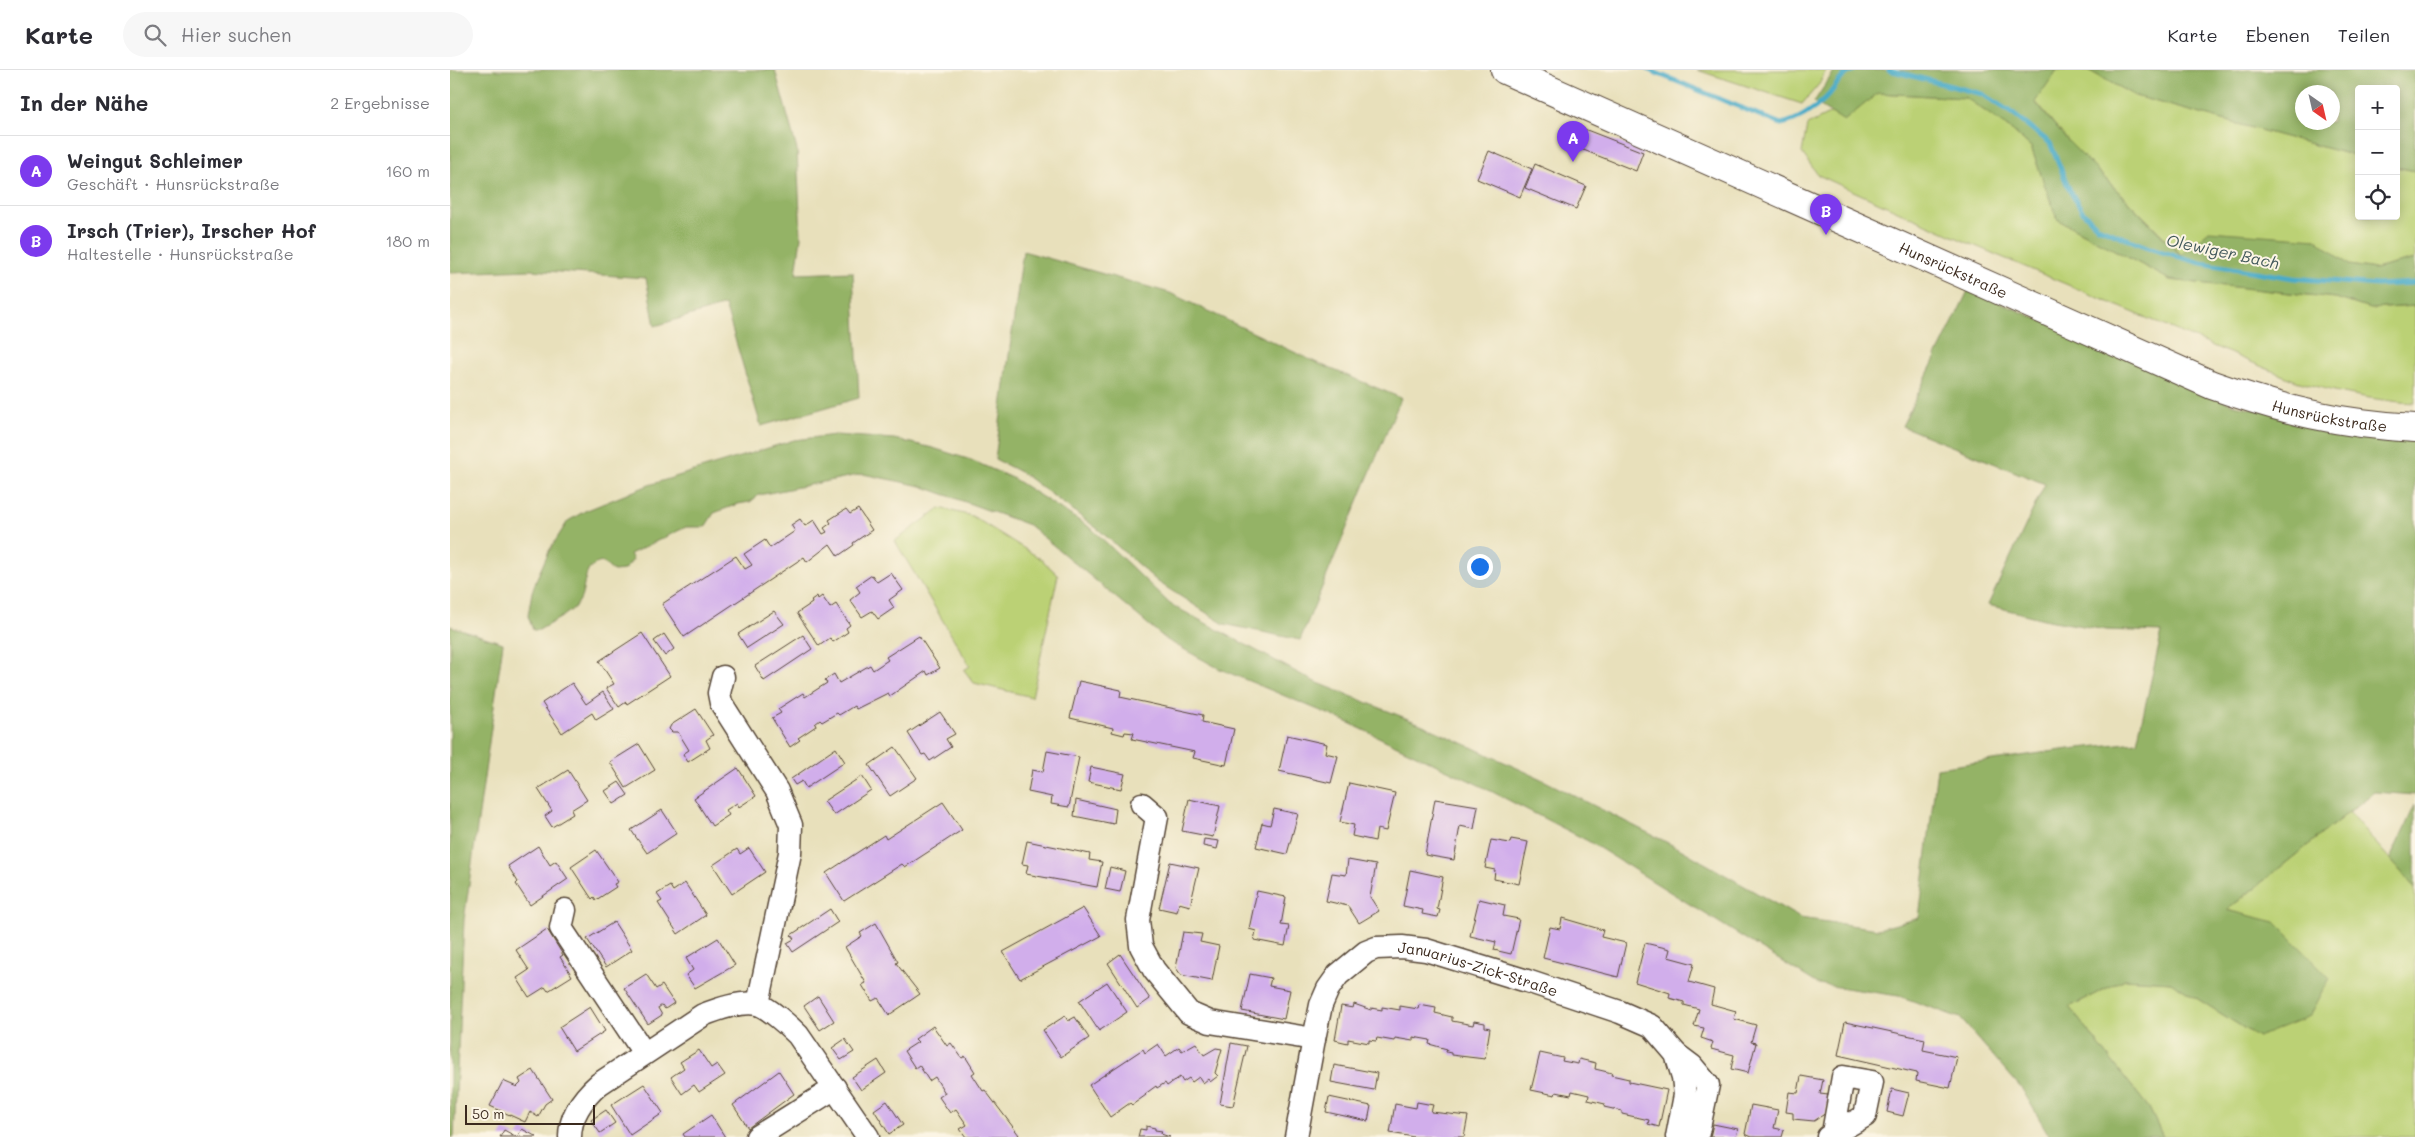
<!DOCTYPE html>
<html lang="de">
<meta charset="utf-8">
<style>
body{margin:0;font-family:Mali,sans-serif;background:#f7f7f7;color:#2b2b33}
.controls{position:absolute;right:15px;top:15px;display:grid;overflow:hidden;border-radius:5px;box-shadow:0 2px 12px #0003}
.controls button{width:45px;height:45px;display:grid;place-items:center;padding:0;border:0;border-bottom:1px solid #e1e1e2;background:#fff;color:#2b2b33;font:25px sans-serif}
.compass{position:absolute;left:1845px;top:15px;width:45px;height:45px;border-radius:50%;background:#fff;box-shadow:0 2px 12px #0003;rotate:146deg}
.scale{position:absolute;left:15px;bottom:12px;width:130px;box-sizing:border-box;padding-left:5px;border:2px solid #3b2a1e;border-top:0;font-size:14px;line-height:18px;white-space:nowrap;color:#3b2a1e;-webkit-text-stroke:4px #fcf5e5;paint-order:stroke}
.you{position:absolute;left:1029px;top:496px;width:18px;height:18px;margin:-12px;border:4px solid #fff;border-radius:50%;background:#1a73e8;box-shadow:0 0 0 8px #1a73e833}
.badge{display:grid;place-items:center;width:32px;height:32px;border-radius:50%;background:#7c3aed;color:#fff;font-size:16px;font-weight:700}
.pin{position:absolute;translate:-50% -41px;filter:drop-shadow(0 1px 2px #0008)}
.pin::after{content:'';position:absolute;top:26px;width:18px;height:15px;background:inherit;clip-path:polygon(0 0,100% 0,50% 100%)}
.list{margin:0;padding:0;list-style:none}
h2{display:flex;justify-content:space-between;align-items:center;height:65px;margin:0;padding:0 20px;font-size:21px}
h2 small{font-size:16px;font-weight:400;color:#7c7c81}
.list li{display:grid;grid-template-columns:32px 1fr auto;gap:15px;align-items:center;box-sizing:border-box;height:70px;padding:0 20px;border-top:1px solid #e1e1e2}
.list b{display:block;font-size:19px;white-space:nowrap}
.list p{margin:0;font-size:16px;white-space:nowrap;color:#7c7c81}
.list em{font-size:16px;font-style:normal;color:#7c7c81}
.icon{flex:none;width:28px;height:28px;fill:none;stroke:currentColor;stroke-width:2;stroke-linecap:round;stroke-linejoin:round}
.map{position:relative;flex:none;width:1965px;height:1067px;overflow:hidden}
header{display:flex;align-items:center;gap:30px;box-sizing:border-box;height:70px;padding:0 25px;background:#fff;border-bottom:1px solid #e1e1e2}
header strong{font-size:24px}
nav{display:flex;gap:28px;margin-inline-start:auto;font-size:18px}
.search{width:350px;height:45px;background:#f7f7f7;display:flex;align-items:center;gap:12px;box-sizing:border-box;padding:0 18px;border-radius:28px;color:#7c7c81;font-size:19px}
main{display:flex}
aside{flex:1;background:#fff}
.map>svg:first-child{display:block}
.green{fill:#bbd175;stroke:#7b7e4a}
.forest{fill:#94b366;stroke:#686e42;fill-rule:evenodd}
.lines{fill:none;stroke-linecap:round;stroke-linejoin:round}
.stream{stroke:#48abc8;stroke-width:5}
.building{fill:#d1aeeb}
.minor-casing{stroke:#554536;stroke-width:25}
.major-casing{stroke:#554536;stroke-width:30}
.minor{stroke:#fff;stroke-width:22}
.major{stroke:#fff;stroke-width:28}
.labels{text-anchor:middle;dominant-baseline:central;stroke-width:4;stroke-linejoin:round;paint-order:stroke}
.street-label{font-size:15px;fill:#3b2a1e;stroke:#fcf5e5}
.water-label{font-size:16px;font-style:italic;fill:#40575a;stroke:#fcf5e5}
</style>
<header>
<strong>Karte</strong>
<div class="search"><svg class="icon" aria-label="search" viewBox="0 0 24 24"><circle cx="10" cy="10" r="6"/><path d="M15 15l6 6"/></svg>Hier suchen</div>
<nav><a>Karte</a><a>Ebenen</a><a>Teilen</a></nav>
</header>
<main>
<aside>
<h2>In der Nähe<small>2 Ergebnisse</small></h2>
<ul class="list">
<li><span class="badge">A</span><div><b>Weingut Schleimer</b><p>Geschäft · Hunsrückstraße</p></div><em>160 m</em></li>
<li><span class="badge">B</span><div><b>Irsch (Trier), Irscher Hof</b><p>Haltestelle · Hunsrückstraße</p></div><em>180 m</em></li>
</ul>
</aside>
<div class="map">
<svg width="1965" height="1067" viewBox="0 0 1965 1067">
<rect width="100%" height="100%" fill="#fcf5e5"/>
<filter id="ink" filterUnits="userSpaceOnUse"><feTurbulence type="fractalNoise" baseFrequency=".02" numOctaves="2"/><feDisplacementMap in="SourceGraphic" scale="10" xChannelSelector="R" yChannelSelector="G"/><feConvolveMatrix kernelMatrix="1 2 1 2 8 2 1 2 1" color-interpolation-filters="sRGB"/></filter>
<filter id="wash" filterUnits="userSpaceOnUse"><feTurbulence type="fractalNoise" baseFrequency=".0096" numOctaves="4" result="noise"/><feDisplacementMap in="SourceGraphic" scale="20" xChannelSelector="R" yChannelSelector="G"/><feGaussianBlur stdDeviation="1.12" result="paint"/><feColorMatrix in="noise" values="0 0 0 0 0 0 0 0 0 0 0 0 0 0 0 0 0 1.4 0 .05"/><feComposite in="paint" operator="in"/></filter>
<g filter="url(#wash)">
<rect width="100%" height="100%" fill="#e8e0bb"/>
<path class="green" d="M1247 0H1376L1370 13 1352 34Z
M1607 0H1638L1685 26 1909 87V146H1946V97L1965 101V189L1925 199 1899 195 1866 169 1732 185 1618 71 1585 31Z
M1428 23 1517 28 1562 60 1581 77 1607 149 1720 210 1886 228 1920 239 1965 236V333C1925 331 1885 322 1846 311L1516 172 1368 105 1352 83 1357 55 1381 43 1394 50Z
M490 438 522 446 591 489 608 505 582 627 524 613 514 600 520 596 445 471Z
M1899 742 1965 818V1067H1713L1699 1038 1619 937 1675 909 1721 912 1808 967 1776 841Z"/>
<path class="forest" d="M0 0H325L347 80 351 167 346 204 403 202 409 328 311 356 275 235 205 256 196 208 80 200 0 203Z
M1385 0H1607L1585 32 1618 71 1731 185 1759 161 1866 169 1899 195 1925 199 1965 189V236L1920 239 1886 228 1720 210 1607 149 1581 77 1562 60 1516 28 1428 23 1394 51 1364 32Z
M1638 0H1965V101L1946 97V19H1909V87L1685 26ZM1852 22H1882V52H1852Z
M573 181 720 223 867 293 951 328 850 570 774 554 708 512 649 460 574 404 545 389Z
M1519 219 1784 335 1965 368V725L1924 722 1777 840 1825 852 1880 908 1860 946 1808 967 1721 912 1675 909 1619 937 1699 1038 1713 1067H1600L1572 1019 1510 948 1449 926 1368 914 1138 771 1031 716 895 651 770 599 717 570 579 455 471 416 413 404 309 425 300 432 288 434 264 443 255 457H236L180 484 183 490 174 500 164 501C158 499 155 490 148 493 132 498 136 518 130 530 123 543 102 552 89 560H83L78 546 82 522 87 508 99 481 118 451 135 441 199 415 344 370 385 365 444 369 483 378 521 390 564 409 642 459 720 534 863 611 973 655 1089 708 1232 780 1350 848 1428 859 1469 848 1487 698 1619 679 1687 672 1712 562 1656 560 1598 550 1538 535 1595 414 1452 356Z
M0 556 53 573 14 850 4 1067H0Z
M1965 735V818L1940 789Z"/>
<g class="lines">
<path class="stream" d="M1199 0 1331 54C1347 51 1364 40 1376 28 1385 19 1391 4 1404 0
M1439 0 1532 24 1559 41 1600 73 1620 121 1633 142 1648 157 1702 179 1751 193 1843 208 1927 215 1965 213"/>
</g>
<g id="blocks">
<path class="building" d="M1129 57 1193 82 1186 101 1121 75Z
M1039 81 1082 99 1070 127 1027 109Z
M1085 94 1136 116 1126 139 1075 118Z
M396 439 400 444 408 439 422 460 403 473 404 475 388 486 380 474 357 492 354 487 234 567 212 534 286 486 295 499 302 495 294 484 315 470 320 478 345 461 341 455 350 449 355 456 364 450 373 464 377 462 374 458 381 453 379 450Z
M441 503 453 520 439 530 444 538 428 549 422 541 412 547 400 530 410 522 406 516 422 505 427 512Z
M367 526 368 529 372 526 380 538 386 534 400 555 396 558 398 562 383 572 380 568 369 576 347 543 362 533 361 530Z
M324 541 334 554 297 578 288 564Z
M192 563 220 606 177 634 176 632 169 637 156 618 164 614 149 591Z
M214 564 224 579 215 586 204 571Z
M353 565 362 579 314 611 305 596Z
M469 566 490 598 478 605 476 601 440 626 438 623 406 639 404 636 389 645 387 643 372 652 370 650 365 654 366 656 348 668 350 670 340 677 322 648 331 643 328 639 353 623 355 627 377 613 375 610 384 604 389 613 420 595 423 600 438 590 436 587Z
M629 611 671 620 670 627 753 645 752 652 784 659 776 695 743 688 745 682 682 669 684 663 675 662 674 665 662 662 663 658 620 648Z
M122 613 136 634 153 622 164 639 146 650 142 643 112 663 92 633Z
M246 639 263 665 256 670 260 678 238 692 233 684 239 680 228 662H222L219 659 221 655Z
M490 642 505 664 496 669 501 677 480 691 475 684 472 685 458 663Z
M837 665 877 674 875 683 888 686 881 713 829 701Z
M189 674 205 700 176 718 160 692Z
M445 677 467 708 440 726 419 695Z
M386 678 395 692 356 718 352 711 345 715 341 709Z
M597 681 629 687 619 737 601 734 602 727 578 722 582 700 593 702Z
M641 697 675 704 671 719 638 712Z
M288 698 306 726 289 737 287 733 276 740 279 745 262 756 244 728Z
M118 700 137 730 121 740 123 744 102 757 95 746 102 741 88 719Z
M412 706 421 720 384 745 374 731Z
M169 712 178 725 164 734 155 721Z
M899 713 945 723 936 761 927 759 925 771 902 766 904 755 890 752Z
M739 729 770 736 763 767 732 761Z
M985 729 1028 736 1024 759 1010 756 1004 790 975 785Z
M626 730 666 739 664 754 624 746Z
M493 732 512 760 455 797 452 794 394 831 376 803 434 765 436 769Z
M824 739 848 744 837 784 806 777 812 753 820 755Z
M212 740 227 763 197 783 181 760Z
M754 769 769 771 767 779 753 776Z
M1061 769 1078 772 1069 814 1044 809 1045 800 1035 798 1041 770 1060 773Z
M577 771 640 784 639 790 652 792 647 817 576 804 578 795 572 794Z
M88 776 100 795 106 791 118 809 80 835 66 814 68 812 58 796Z
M299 778 315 802 282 824 263 795 287 779 290 784Z
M146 780 168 812 164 814 166 817 146 830 144 827 142 829 121 797Z
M898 790 926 795 920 827 929 841 909 853 898 836 876 831 882 803 896 805Z
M720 792 749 798 740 836 729 833 727 842 709 838Z
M660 797 675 801 670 822 655 819Z
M960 800 993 807 987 839 990 840 988 847 972 844 973 840 953 836Z
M235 813 256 845 228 864 208 833 212 831 207 824 220 816 223 821Z
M807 821 836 827 831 855 839 856 835 876 804 870 806 861 799 859Z
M1029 829 1055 835 1053 846 1069 849 1061 884 1044 880 1046 872 1020 866Z
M633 838 651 866 570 909 553 882Z
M380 839 388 852 343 882 337 873 344 869 341 865Z
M1112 848 1153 860 1151 867 1176 873 1168 907 1093 888 1100 857 1110 859Z
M164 852 182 880 156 897 137 869Z
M426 853 448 892 446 893 470 924 439 945 428 928 422 931 412 915 416 913 395 877 412 866 410 863Z
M97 859 113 885 110 887 122 906 98 921 95 917 79 927 67 908 79 900 66 880Z
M733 862 752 864 750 872 769 876 762 911 731 905 726 898Z
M268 868 285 895 245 918 236 905 243 900 236 888Z
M1195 873 1220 879 1218 887 1244 894 1239 912 1264 919 1261 934 1286 941 1284 949 1306 955 1301 972 1306 973 1298 1003 1281 999 1284 985 1261 979 1263 972 1251 968 1254 958 1244 956 1249 939 1234 935V932L1219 928 1220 923 1185 912Z
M670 884 700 929 687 938 658 893Z
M196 904 206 919 212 915 224 933 215 939 212 935 208 938 212 945 198 954 174 918Z
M800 904 821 908 819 916 840 920 834 949 792 941Z
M657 912 677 942 649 961 629 931Z
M368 926 384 951 370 960 354 936Z
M904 934 921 940V938L932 940V937L950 940V936L968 939 969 935 986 938 985 943 1002 947V951L1023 955 1024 951 1035 953V957L1040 958 1035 989 1001 985V983L996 982 997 979 979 974 980 970 963 967V971L945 968 944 971 927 968 926 971 919 970V973L898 969V973L885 970 891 936 903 938Z
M140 937 155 961 124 981 109 957Z
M615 946 618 951 625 947 639 968 611 987 593 960Z
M1395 952 1475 969 1473 980 1507 987 1500 1018 1466 1011 1467 1003 1388 985Z
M483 956 497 976 501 973 512 988 515 986 525 1002 522 1004 533 1021 535 1020 569 1065 566 1067H516L510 1059 517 1055 506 1039 500 1043 489 1027 495 1023 485 1007 479 1011 469 995 465 998 454 981 468 972 465 969Z
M395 969 404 982 391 990 382 978Z
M746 973 754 985 766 978 772 979 765 1003 768 1006 760 1012 758 1009 753 1013 749 1007 742 1012 739 1008 733 1012 730 1007 717 1016 715 1013 707 1018 706 1016 695 1024 696 1025 682 1035 680 1033 660 1047 639 1015 693 979 695 983 708 974 716 986 729 977 732 981Z
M781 973 797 976 783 1036 770 1034Z
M249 980 261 998 267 994 275 1005 249 1022 244 1015 232 1024 221 1007 234 998 230 992Z
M1090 983 1113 988 1112 991 1128 994 1129 989 1146 993 1145 999 1162 1003 1161 1005 1179 1009V1012L1217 1020 1209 1057 1198 1054 1199 1050 1172 1044V1041L1154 1037 1155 1034 1138 1030 1139 1025 1122 1021 1121 1025 1106 1022 1105 1025 1081 1020Z
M428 990 436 1003 411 1020 402 1007Z
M884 995 927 1003 924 1020 881 1012Z
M83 1000 102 1029 95 1034 88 1047 80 1042 75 1052 40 1036 53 1011 67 1017 71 1013 69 1009Z
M329 1001 344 1024 298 1058 283 1035Z
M1351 1006 1373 1010 1370 1024 1378 1025 1376 1043 1364 1051 1343 1049V1043L1336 1042 1339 1022 1348 1023Z
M194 1014 213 1043 180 1065 161 1035Z
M1442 1019 1459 1023 1453 1046 1437 1042Z
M879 1027 921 1036 918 1051 876 1042Z
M437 1031 453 1055 439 1064 424 1040Z
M967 1032 983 1035 981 1042 1018 1046 1014 1067H964L940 1063 945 1034 966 1038Z
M1301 1035 1328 1040 1324 1058 1334 1060 1332 1067H1302L1295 1064Z
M156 1040 165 1053 150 1063 141 1050Z
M261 1045 275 1067H235L233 1064Z
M1263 1054 1288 1059 1286 1067H1260Z
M696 1056 705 1058V1060L712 1061 711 1064 720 1067H688L690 1059 696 1060Z
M72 1059 87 1067H67Z
M54 1060 67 1067H50Z"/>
</g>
</g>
<g filter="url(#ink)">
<use href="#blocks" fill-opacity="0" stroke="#554536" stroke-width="1"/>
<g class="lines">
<defs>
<g id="minor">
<path d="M273 607 269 623 271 633 327 721 341 755 340 783 308 934"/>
<path d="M692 734 707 747 688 850 691 876 704 900 739 943 760 952 864 969"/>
<path d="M115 840 111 858 194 983"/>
<path d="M1226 984 1242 996 1258 1015 1247 1067"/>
<path d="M120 1067C120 1045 133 1028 149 1014L253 945C268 939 291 931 307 934 318 937 340 957 348 965L418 1067"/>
<path d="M307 1067 385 1018"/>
<path id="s1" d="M846 1067 864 969 871 935 878 919 888 905 916 882 926 878 952 877 976 880 1077 911 1170 942 1202 956 1226 984 1233 1007 1235 1025 1227 1067"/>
<path d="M1378 1067 1415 1046 1422 1012 1393 1007 1383 1063"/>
</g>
<g id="major">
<path id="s2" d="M1055 0 1762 315C1833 340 1889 354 1965 358"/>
</g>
</defs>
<use href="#minor" class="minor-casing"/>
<use href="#major" class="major-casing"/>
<use href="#minor" class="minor"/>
<use href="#major" class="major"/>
</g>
</g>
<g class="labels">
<g class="street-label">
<text stroke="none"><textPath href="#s2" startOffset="491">Hunsrückstraße</textPath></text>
<text stroke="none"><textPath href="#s2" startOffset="896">Hunsrückstraße</textPath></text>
<text stroke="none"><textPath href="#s1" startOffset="321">Januarius-Zick-Straße</textPath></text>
</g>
<g class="water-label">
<text transform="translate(1773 181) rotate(12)">Olewiger Bach</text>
</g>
</g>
</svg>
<div class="controls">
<button>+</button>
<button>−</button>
<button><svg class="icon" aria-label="locate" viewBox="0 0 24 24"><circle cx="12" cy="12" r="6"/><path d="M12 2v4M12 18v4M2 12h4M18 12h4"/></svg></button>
</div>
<svg class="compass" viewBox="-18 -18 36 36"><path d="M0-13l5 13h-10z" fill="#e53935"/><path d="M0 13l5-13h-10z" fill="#7c7c81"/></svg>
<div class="scale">50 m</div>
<div class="you"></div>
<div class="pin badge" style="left:1123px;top:92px">A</div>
<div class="pin badge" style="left:1376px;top:165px">B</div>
</div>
</main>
